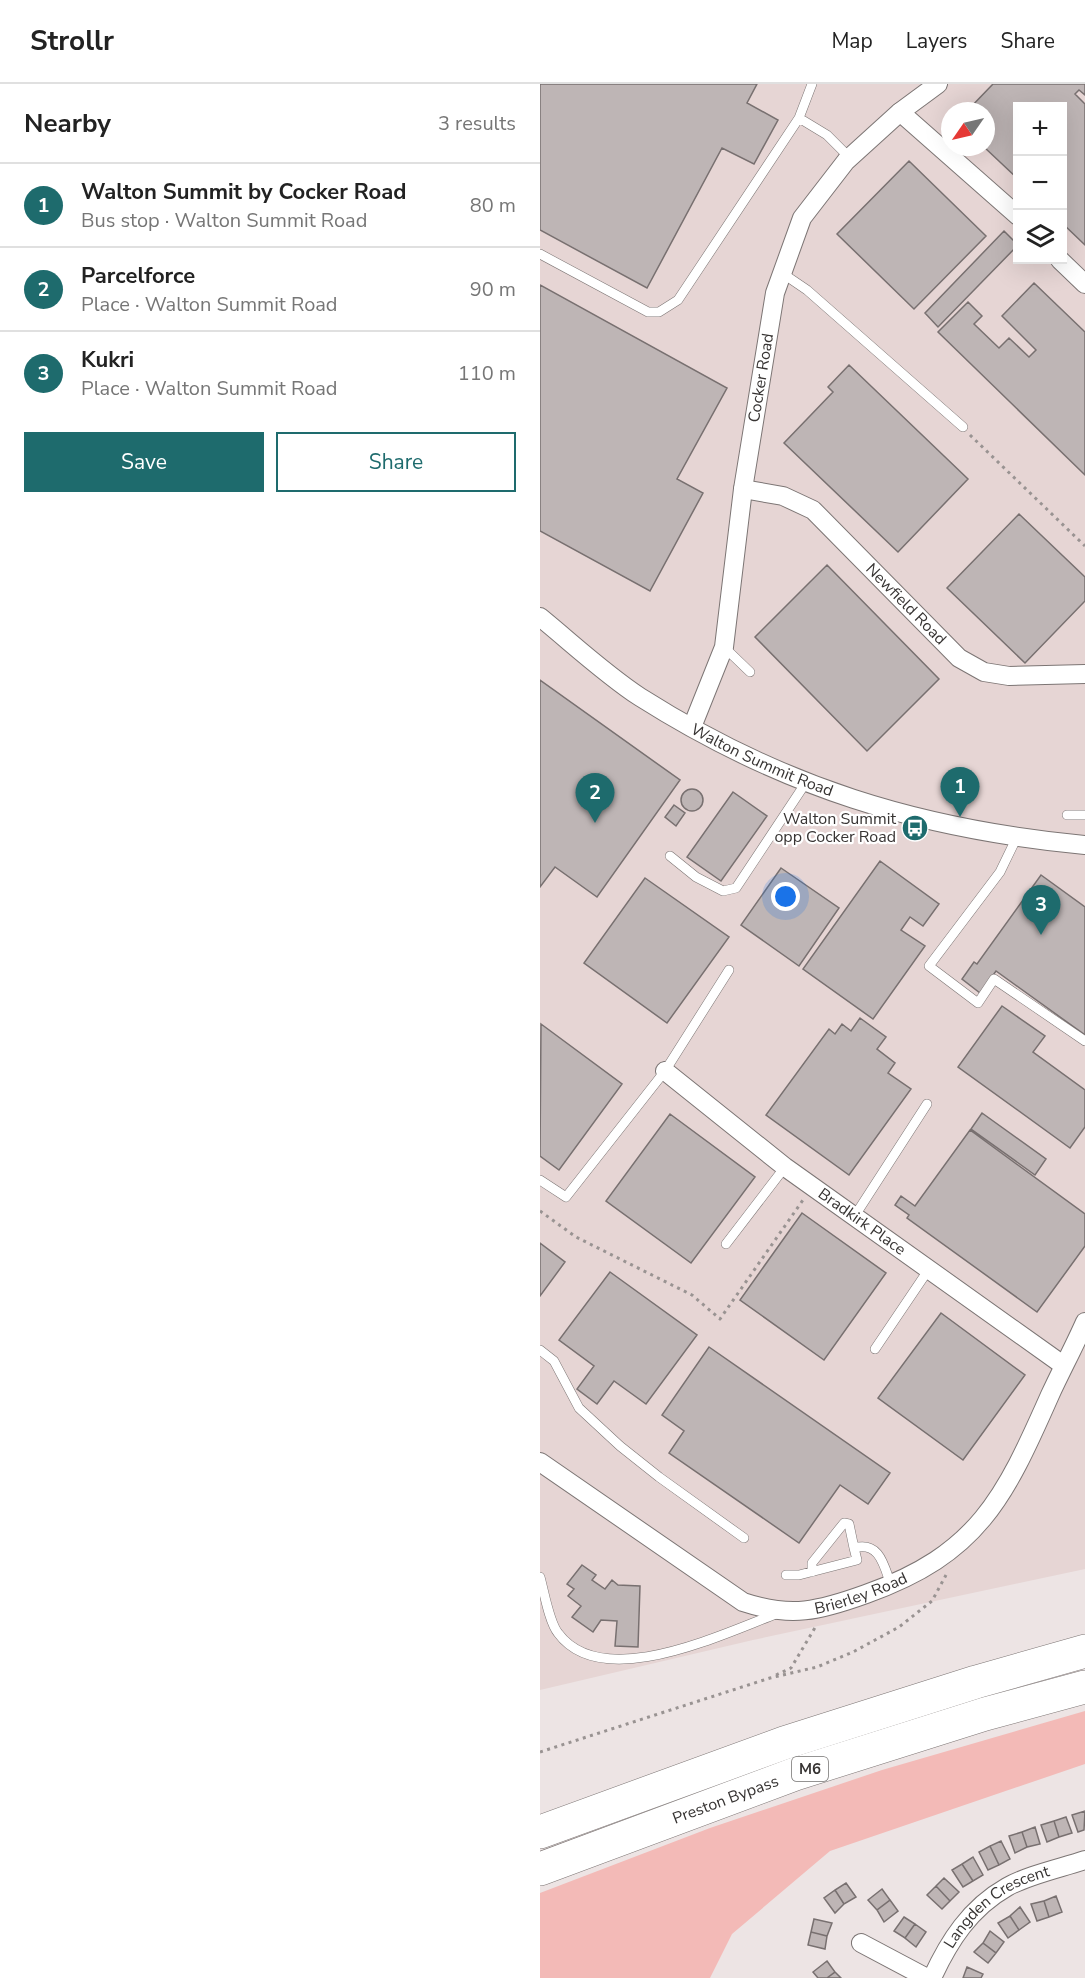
<!DOCTYPE html>
<meta charset="utf-8">
<style>
body{margin:0;font-family:"Nunito Sans",sans-serif;background:#f2f2f2;color:#222}
.controls{position:absolute;right:18px;top:18px;display:grid;overflow:hidden;border-radius:0px;box-shadow:0 6px 24px #0002}
.controls button{width:54px;height:54px;display:grid;place-items:center;padding:0;border:0;border-bottom:2px solid #e0e0e0;background:#fff;color:#222;font:30px sans-serif}
.compass{position:absolute;left:401px;top:18px;width:54px;height:54px;border-radius:50%;background:#fff;box-shadow:0 6px 24px #0002;rotate:236deg}
.you{position:absolute;left:246px;top:813px;width:21px;height:21px;margin:-15px;border:4px solid #fff;border-radius:50%;background:#1a73e8;box-shadow:0 0 0 9px #1a73e833}
.badge{display:grid;place-items:center;width:39px;height:39px;border-radius:50%;background:#1e6b6d;color:#fff;font-size:20px;font-weight:700}
.pin{position:absolute;translate:-50% -50px;filter:drop-shadow(0 2px 3px #0008)}
.pin::after{content:'';position:absolute;top:32px;width:21px;height:18px;background:inherit;clip-path:polygon(0 0,100% 0,50% 100%)}
.list{margin:0;padding:0;list-style:none}
h2{display:flex;justify-content:space-between;align-items:center;height:78px;margin:0;padding:0 24px;font-size:26px}
h2 small{font-size:20px;font-weight:400;color:#767676}
.list li{display:grid;grid-template-columns:39px 1fr auto;gap:18px;align-items:center;box-sizing:border-box;height:84px;padding:0 24px;border-top:2px solid #e0e0e0}
.list b{display:block;font-size:22px;white-space:nowrap}
.list p{margin:0;font-size:20px;white-space:nowrap;color:#767676}
.list em{font-size:20px;font-style:normal;color:#767676}
.actions{display:flex;gap:12px;padding:18px 24px}
.actions a{flex:1;padding:14px 0;border:2px solid #1e6b6d;border-radius:0px;text-align:center;font-size:21px;color:#1e6b6d}
.actions .main{background:#1e6b6d;color:#fff}
.icon{flex:none;width:33px;height:33px;fill:none;stroke:currentColor;stroke-width:2;stroke-linecap:round;stroke-linejoin:round}
.map{position:relative;flex:none;width:545px;height:1894px;overflow:hidden}
header{display:flex;align-items:center;gap:36px;box-sizing:border-box;height:84px;padding:0 30px;background:#fff;border-bottom:2px solid #e0e0e0}
header strong{font-size:28px}
nav{display:flex;gap:33px;margin-inline-start:auto;font-size:21px}
main{display:flex}
aside{flex:1;background:#fff}
.map>svg:first-child{display:block}
.built{fill:#e6d5d4;fill-rule:evenodd}
.green{fill:#f3bab7}
.building{fill:#beb5b5;stroke:#787070;stroke-width:1.5}
.lines{fill:none;stroke-linecap:round;stroke-linejoin:round}
.service-casing{stroke:#7c7574;stroke-width:10}
.minor-casing{stroke:#7c7574;stroke-width:20}
.motorway-casing{stroke:#7c7574;stroke-width:34}
.path{stroke:#999392;stroke-width:3;stroke-dasharray:3 4.5;stroke-linecap:butt}
.service{stroke:#fff;stroke-width:9}
.minor{stroke:#fff;stroke-width:18}
.motorway{stroke:#fff;stroke-width:33}
.labels{text-anchor:middle;dominant-baseline:central;stroke-width:4.5;stroke-linejoin:round;paint-order:stroke}
.shield{fill:#fff;stroke:#737170;stroke-width:1.5}
.shield-label{font-size:15px;font-weight:bold;fill:#373433}
.street-label{font-size:16px;fill:#373433;stroke:#fff}
.poi-label{font-size:16px;fill:#373433;stroke:#fff;text-anchor:end}
</style>
<header>
<strong>Strollr</strong>
<nav><a>Map</a><a>Layers</a><a>Share</a></nav>
</header>
<main>
<aside>
<h2>Nearby<small>3 results</small></h2>
<ul class="list">
<li><span class="badge">1</span><div><b>Walton Summit by Cocker Road</b><p>Bus stop · Walton Summit Road</p></div><em>80 m</em></li>
<li><span class="badge">2</span><div><b>Parcelforce</b><p>Place · Walton Summit Road</p></div><em>90 m</em></li>
<li><span class="badge">3</span><div><b>Kukri</b><p>Place · Walton Summit Road</p></div><em>110 m</em></li>
</ul>
<div class="actions"><a class="main">Save</a><a>Share</a></div>
</aside>
<div class="map">
<svg width="545" height="1894" viewBox="0 0 545 1894">
<rect width="100%" height="100%" fill="#ede4e4"/>
<path class="built" d="M0 0H545V1485L213 1556 0 1606ZM478 22H522V176H478ZM410 27H446V63H410Z"/>
<path class="green" d="M545 1627V1680L290 1767 192 1850 170 1894H0V1809L170 1744 342 1686Z"/>
<path class="building" d="M0 0H217L207 19 238 36 214 80 182 64 107 204 0 146Z
M453 0H545V11L539 6 535 10 545 20V161L522 139V22H478V95L444 63 446 27H427Z
M369 77 446 152 374 225 297 150Z
M464 147 478 161 398 243 385 229Z
M494 199 545 248V391L398 248 428 218 442 232 434 240 459 264 469 254 489 273 496 266 462 232Z
M0 201 187 304 137 395 163 409 110 507 0 447Z
M309 281 428 395 358 468 244 359 293 308 288 303Z
M479 430 545 493V517L485 579 407 504Z
M287 481 399 595 327 667 215 553Z
M0 596 140 696 57 813 15 783 0 803Z
M141 716a11 11 0 1 1 22 0a11 11 0 1 1-22 0Z
M193 708 227 732 181 797 147 773Z
M134 721 145 729 136 742 125 733Z
M340 777 399 820 383 842 370 833 361 846 385 862 333 935 263 885Z
M241 784 299 824 259 882 201 841Z
M501 791 545 823V951L456 887 440 909 422 895 434 878 437 880Z
M105 794 189 853 127 939 44 879Z
M462 922 505 952 493 968 545 1006V1043L530 1064 418 983Z
M320 934 346 953 337 965 355 979 348 989 371 1005 309 1091 226 1031 289 945 295 950 302 940 311 947Z
M1 940 82 1000 19 1086 0 1072Z
M442 1029 506 1075 495 1091 431 1045Z
M130 1030 215 1093 151 1179 66 1117Z
M430 1046 545 1130V1162L497 1228 367 1134 369 1131 355 1121 361 1112 375 1122Z
M262 1129 346 1189 284 1276 200 1216Z
M0 1159 25 1178 0 1212Z
M70 1188 157 1251 106 1320 74 1297 57 1320 37 1305 54 1282 19 1256Z
M401 1229 485 1291 423 1376 338 1314Z
M169 1263 350 1389 328 1420 300 1401 259 1459 129 1369 144 1347 122 1331Z
M42 1481 56 1491 52 1496 65 1505 72 1496 78 1501 100 1502 98 1563 75 1562 77 1537 61 1536 53 1548 32 1533 41 1522 28 1512 34 1505 27 1500Z
M545 1727 544 1746 538 1748 532 1731Z
M526 1733 532 1749 519 1753 514 1737Z
M514 1737 519 1753 507 1758 501 1741Z
M495 1743 500 1760 487 1763 482 1748Z
M482 1748 487 1763 475 1769 469 1752Z
M461 1757 470 1775 459 1781 450 1762Z
M450 1762 459 1781 448 1786 439 1768Z
M433 1773 443 1791 433 1797 422 1780Z
M422 1780 433 1797 423 1803 412 1786Z
M404 1794 419 1808 410 1817 396 1802Z
M306 1799 316 1813 304 1820 295 1806Z
M396 1802 410 1817 402 1825 387 1811Z
M342 1805 350 1816 337 1826 328 1816Z
M295 1806 304 1820 295 1829 284 1814Z
M516 1812 522 1828 509 1833 504 1817Z
M350 1816 358 1827 344 1838 337 1826Z
M504 1817 509 1833 497 1837 491 1820Z
M480 1823 490 1838 479 1846 470 1832Z
M470 1832 479 1846 468 1854 458 1839Z
M364 1833 375 1840 365 1854 354 1847Z
M274 1835 292 1839 287 1852 271 1848Z
M375 1840 386 1848 376 1863 365 1854Z
M450 1847 464 1858 456 1869 443 1859Z
M271 1848 287 1852 285 1865 268 1861Z
M443 1859 456 1869 448 1879 434 1868Z
M287 1877 295 1888 287 1894H278L273 1888Z
M427 1883 443 1890 441 1894H423Z
M295 1888 301 1894H287Z"/>
<g class="lines">
<defs>
<path id="service" d="M259 34 272 0
M0 170 108 228H119L138 216 259 34 287 51 310 74
M242 189 267 206 423 343
M184 563 210 588
M527 731H545
M476 755 460 788 389 882 438 919 454 895 545 957
M130 772 156 793 183 807 196 804 265 700
M0 1096 26 1113 125 987 189 886
M314 1133 387 1020
M186 1160 245 1083
M335 1265 389 1185
M0 1266 14 1277 39 1324 80 1362 119 1393 204 1454
M272 1488V1479L304 1439 309 1440 314 1464
M246 1491H259L317 1476 314 1464C340 1457 344 1482 351 1501
M0 1493C4 1507 9 1538 18 1549 62 1609 182 1550 236 1530"/>
<g id="minor">
<path d="M360 28 478 132"/>
<path d="M520 176 545 200"/>
<path id="s1" d="M203 405 243 412 273 426 419 574 444 588 469 592 545 590"/>
<path id="s2" d="M0 533C33 560 65 590 100 613 242 703 378 745 545 761"/>
<path id="s3" d="M152 643 184 563 203 405 235 209 262 134 306 77 360 28 398 0"/>
<path id="s4" d="M125 987 245 1083 523 1281"/>
<path id="s5" d="M0 1378 203 1518C251 1534 279 1527 326 1510 438 1470 464 1415 510 1311 521 1287 534 1263 545 1238"/>
<path d="M321 1859 387 1894"/>
<path id="s6" d="M392 1894C409 1857 430 1824 467 1803 488 1791 521 1784 545 1776"/>
</g>
<g id="motorway">
<path d="M0 1748 244 1659 436 1598 545 1567"/>
<path id="s7" d="M0 1785 255 1690 445 1630 545 1603"/>
</g>
</defs>
<use href="#service" class="service-casing"/>
<use href="#minor" class="minor-casing"/>
<use href="#motorway" class="motorway-casing"/>
<path class="path" d="M430 351 545 462
M0 1127 36 1153 152 1211 180 1235 263 1116
M236 1591 251 1584 276 1542
M0 1668 230 1594 277 1583 313 1568 359 1543 392 1517 406 1491"/>
<use href="#service" class="service"/>
<use href="#minor" class="minor"/>
<use href="#motorway" class="motorway"/>
</g>
<defs>
<symbol id="bus-disc" viewBox="-11 -11 22 22"><circle r="9.5" fill="#1e6b6d" stroke="#fff"/><path d="M-5-6H5V4H4V6H2V4H-2V6H-4V4H-5ZM-3.5-4V0h7V-4ZM-3.5 1.2v1.5H-2V1.2ZM2 1.2v1.5H3.5V1.2Z" fill="#fff"/></symbol>
</defs>
<g fill-rule="evenodd">
<use href="#bus-disc" x="360" y="729" width="30" height="30"/>
</g>
<g class="labels">
<rect class="shield" x="252" y="1673" width="36" height="24" rx="4.5"/>
<g class="shield-label">
<text x="270" y="1685">M6</text>
</g>
<g class="street-label">
<text stroke="none"><textPath href="#s3" startOffset="358">Cocker Road</textPath></text>
<text stroke="none"><textPath href="#s1" startOffset="206">Newfield Road</textPath></text>
<text stroke="none"><textPath href="#s2" startOffset="266">Walton Summit Road</textPath></text>
<text stroke="none"><textPath href="#s4" startOffset="248">Bradkirk Place</textPath></text>
<text stroke="none"><textPath href="#s5" startOffset="368">Brierley Road</textPath></text>
<text stroke="none"><textPath href="#s7" startOffset="198">Preston Bypass</textPath></text>
<text stroke="none"><textPath href="#s6" startOffset="100">Langden Crescent</textPath></text>
</g>
<g class="poi-label">
<text x="356" y="735">Walton Summit<tspan x="356" dy="18">opp Cocker Road</tspan></text>
</g>
</g>
</svg>
<div class="controls">
<button>+</button>
<button>−</button>
<button><svg class="icon" aria-label="layers" viewBox="0 0 24 24"><path d="M12 4l9 5-9 5-9-5zM3 14l9 5 9-5"/></svg></button>
</div>
<svg class="compass" viewBox="-18 -18 36 36"><path d="M0-13l5 13h-10z" fill="#e53935"/><path d="M0 13l5-13h-10z" fill="#767676"/></svg>
<div class="you"></div>
<div class="pin badge" style="left:420px;top:733px">1</div>
<div class="pin badge" style="left:55px;top:739px">2</div>
<div class="pin badge" style="left:501px;top:851px">3</div>
</div>
</main>
